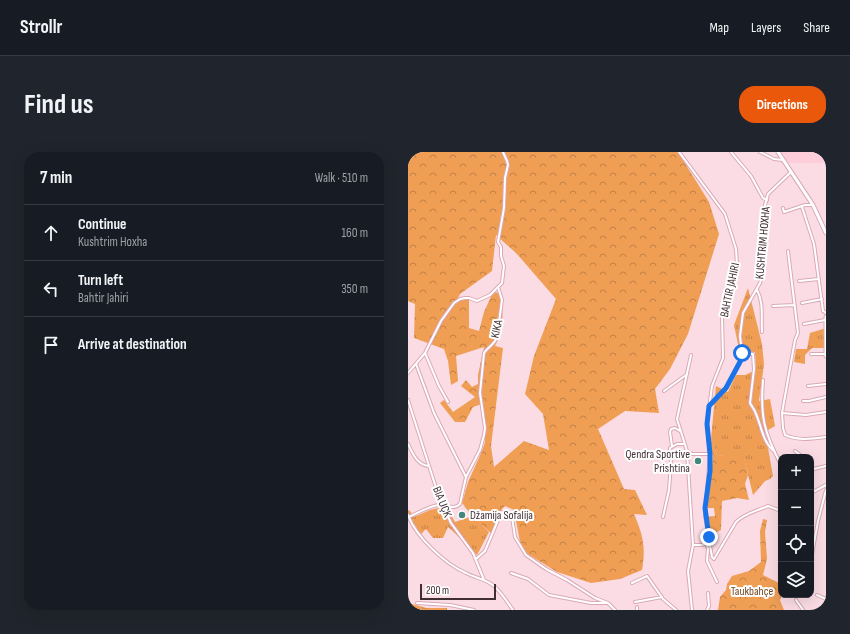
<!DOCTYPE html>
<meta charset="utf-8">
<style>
body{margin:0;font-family:"Sofia Sans Condensed",sans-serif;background:#20242c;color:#f1f3f6}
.controls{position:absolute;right:12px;bottom:12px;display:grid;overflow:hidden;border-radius:8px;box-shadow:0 4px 16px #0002}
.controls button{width:36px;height:36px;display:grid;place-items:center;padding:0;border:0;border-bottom:1px solid #363941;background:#171b24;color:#f1f3f6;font:20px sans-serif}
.scale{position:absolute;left:12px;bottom:10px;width:76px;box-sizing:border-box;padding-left:4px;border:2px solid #412e33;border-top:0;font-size:11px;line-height:14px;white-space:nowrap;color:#412e33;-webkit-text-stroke:3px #fff;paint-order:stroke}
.stop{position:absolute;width:12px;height:12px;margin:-9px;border:3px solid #1a73e8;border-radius:50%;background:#fff}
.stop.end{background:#1a73e8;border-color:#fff;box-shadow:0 1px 4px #0008}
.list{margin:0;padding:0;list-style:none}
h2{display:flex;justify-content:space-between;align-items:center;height:52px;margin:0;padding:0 16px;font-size:17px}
h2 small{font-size:13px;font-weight:400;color:#9ea1a6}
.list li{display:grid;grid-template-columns:26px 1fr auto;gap:12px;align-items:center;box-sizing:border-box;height:56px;padding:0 16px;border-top:1px solid #363941}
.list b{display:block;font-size:15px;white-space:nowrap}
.list p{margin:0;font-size:13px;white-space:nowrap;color:#9ea1a6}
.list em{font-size:13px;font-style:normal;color:#9ea1a6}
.icon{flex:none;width:22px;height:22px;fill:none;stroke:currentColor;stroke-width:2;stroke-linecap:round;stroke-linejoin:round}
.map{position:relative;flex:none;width:418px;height:458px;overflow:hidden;border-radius:16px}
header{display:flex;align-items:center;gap:24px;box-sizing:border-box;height:56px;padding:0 20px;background:#171b24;border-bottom:1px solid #363941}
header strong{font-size:19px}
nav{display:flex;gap:22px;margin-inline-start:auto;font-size:14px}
.intro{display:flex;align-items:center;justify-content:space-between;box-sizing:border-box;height:96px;padding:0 24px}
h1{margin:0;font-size:28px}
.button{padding:10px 18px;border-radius:16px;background:#ea580c;color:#fff;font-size:14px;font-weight:700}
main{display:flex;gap:24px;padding:0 24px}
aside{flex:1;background:#171b24;border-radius:16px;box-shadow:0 4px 16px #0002}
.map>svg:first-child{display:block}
.built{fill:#fdcdda}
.grass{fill:url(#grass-tufts)}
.forest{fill:url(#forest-crowns);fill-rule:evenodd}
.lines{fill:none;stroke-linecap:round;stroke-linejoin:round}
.street-casing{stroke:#daa9b6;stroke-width:4}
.secondary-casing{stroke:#daa9b6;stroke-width:5}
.street{stroke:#fff;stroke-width:2}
.secondary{stroke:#fff;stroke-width:3}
.route{stroke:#1a73e8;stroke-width:5}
.poi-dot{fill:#44887d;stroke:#fff;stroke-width:1.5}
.labels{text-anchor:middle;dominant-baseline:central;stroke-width:4;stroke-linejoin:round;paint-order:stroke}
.street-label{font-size:12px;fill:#412e33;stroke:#fff}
.poi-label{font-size:12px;fill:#412e33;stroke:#fff;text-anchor:end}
.park-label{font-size:12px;fill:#734922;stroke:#fff}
</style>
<header>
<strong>Strollr</strong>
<nav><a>Map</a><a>Layers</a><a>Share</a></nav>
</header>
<div class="intro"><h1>Find us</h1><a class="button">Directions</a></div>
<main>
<aside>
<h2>7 min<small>Walk · 510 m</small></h2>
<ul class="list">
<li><svg class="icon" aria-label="ahead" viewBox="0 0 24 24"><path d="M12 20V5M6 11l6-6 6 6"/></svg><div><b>Continue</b><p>Kushtrim Hoxha</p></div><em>160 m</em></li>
<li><svg class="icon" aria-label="left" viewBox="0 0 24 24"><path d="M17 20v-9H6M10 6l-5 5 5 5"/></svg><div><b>Turn left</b><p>Bahtir Jahiri</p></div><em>350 m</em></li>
<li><svg class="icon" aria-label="arrive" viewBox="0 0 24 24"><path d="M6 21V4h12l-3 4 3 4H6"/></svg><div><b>Arrive at destination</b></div></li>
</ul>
</aside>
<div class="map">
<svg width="418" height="458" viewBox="0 0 418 458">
<defs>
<pattern id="grass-tufts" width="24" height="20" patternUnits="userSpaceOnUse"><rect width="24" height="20" fill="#ef9e54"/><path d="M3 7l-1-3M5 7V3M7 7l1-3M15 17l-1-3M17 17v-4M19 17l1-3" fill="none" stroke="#c38146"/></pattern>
<pattern id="forest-crowns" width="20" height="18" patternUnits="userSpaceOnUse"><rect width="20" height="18" fill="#ef9e54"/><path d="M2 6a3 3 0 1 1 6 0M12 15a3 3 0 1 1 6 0" fill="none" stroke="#c38146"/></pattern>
</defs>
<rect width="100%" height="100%" fill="#fbdce4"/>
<path class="built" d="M372 0H416L415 11H378Z"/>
<path class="grass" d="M340 136 354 192 356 212 351 249 362 247 367 274 355 281 359 290 365 324 362 327 357 329 345 343 336 306 309 303 303 287 308 234 320 240 328 223H337L348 218 347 200 332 202 326 173Z
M418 176V196H404L397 203V212L386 210 388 197H399L402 181Z
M31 356 41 359 47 370 65 364 81 380 69 403C59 394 51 384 40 375L35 386H25L18 377 13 382 0 366V358L2 359 6 365 22 358Z
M1 451 18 456H39V458H1Z"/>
<path class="forest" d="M0 0H270L301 50 311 82 280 182 262 217 247 237 251 261 217 259 190 277 216 337 227 338 239 363 226 362C235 383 238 395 234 418L212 427 183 431 149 420 118 401 112 390 106 358 97 354 94 357 83 381 65 365 54 351 60 330 74 299 77 290V276L78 274 74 252 65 255 57 270H47L32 251 36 248 45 260 67 245 53 234 58 228 64 235 70 232V223L76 195 48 204 50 229 43 233 40 209 36 197 6 186 7 152 0 149ZM88 83 109 102 148 147 126 204 117 242 135 262 141 298 116 289 86 315 83 294 95 196 87 194C95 179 97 157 91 141L85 140 76 160 71 179 61 176V146L48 150 52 142 84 119Z
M303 287 309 303 336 305 340 323 337 332 341 348 329 346 314 349 313 378 302 383 299 365 307 364 306 356H299L305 305 301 291Z
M355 367 359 368 357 380 359 407 355 423 373 432V443H374L372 448 376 458H310L312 445 318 438 319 432 324 424 341 419 353 410 352 379Z"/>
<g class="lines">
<defs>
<path id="street" d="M271 0 317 62 328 97 329 113 316 154 314 164 315 206 304 234 299 272 302 302 297 364 304 405 306 407 328 370C337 361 349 359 360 354L373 359
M323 0 343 24 355 46 359 48
M352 0 366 7 375 8
M394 55 406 92 415 159 418 161
M375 56 376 60 397 53H405
M380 99 390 181 387 188 374 261 375 276 377 283C391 289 403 287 418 285
M391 129 411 127
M349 138C356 151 353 165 354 180
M394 151 414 147
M365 154 386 153
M396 172 417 168
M17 201 31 234 40 250
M334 201 345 202 346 217 342 251C344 255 347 258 348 262 354 276 355 291 367 300
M403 202H417
M283 203 269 267 279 299 285 393 280 419 284 458
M8 212 26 261 58 325
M0 221 17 201 33 169 46 151 52 147 57 146H61L69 149 82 143 94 131 96 114 93 104V95L90 90 96 56 97 26 100 13 99 9 95 0
M355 228C352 265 356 280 373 313
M400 234 418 232
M256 239 278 223
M0 248 31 345 43 371 65 401 76 428
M395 249H401L418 245
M302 253 318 236 333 208 334 201 332 184 335 161 352 131 354 125 353 86 357 53 360 42 383 20
M374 261 398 263 418 260
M0 292C5 302 9 313 21 314
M264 294 262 280 263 277 267 276 272 279
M279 299 284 302H302
M387 299 395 305
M403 313 406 317 418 314
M403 341 418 333
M0 363C8 385 37 412 58 421 67 426 78 427 86 434 94 441 99 450 105 458
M1 365C7 362 24 353 31 353 38 353 46 358 52 352L58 325 72 298 76 283 77 276 72 241 76 201C80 195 87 192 89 185L94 148 90 135
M255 365 261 338 263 312 262 296 269 292H275
M301 385 298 391 300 396 299 409 309 430
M285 393H294L298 391
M68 407 77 399 93 361 95 360H100L104 365 107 385 118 403 138 417 159 428 187 446 200 451 207 458
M403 408 410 369 418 338
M103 421 120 427 141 443 183 451H199
M224 431 239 424 255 447 268 458
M409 443 418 447
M388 448 395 458
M227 450 254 445
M9 451 42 453 66 458
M229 458V455
M299 458 301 454 300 441"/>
<path id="secondary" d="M370 0 405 53 418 81
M418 165V204"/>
</defs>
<use href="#street" class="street-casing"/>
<use href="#secondary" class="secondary-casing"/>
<use href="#street" class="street"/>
<use href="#secondary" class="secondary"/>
</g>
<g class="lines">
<path class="route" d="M301 385 297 356 302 319V302L299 272 301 254 318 236 333 208 334 201"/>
</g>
<g class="poi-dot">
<circle cx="290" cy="309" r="4"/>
<circle cx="54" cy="363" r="4"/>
</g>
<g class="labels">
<g class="street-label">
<text transform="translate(355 91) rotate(-85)">KUSHTRIM HOXHA</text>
<text transform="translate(322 138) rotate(-78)">BAHTIR JAHIRI</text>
<text transform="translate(89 177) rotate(-77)">KIKA</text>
<text transform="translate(34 350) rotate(68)">BIA UÇK</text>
</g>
<g class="poi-label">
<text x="282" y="302">Qendra Sportive<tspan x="282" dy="14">Prishtina</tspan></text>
<text x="62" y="363" text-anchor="start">Džamija Sofalija</text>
</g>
<g class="park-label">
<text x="344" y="439">Taukbahçe</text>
</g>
</g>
</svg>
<div class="controls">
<button>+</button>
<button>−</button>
<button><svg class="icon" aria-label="locate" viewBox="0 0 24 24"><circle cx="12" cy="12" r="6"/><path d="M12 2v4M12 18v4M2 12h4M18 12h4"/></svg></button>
<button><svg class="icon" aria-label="layers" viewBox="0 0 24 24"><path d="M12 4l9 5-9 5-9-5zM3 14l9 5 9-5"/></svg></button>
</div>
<div class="scale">200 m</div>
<div class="stop" style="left:334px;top:201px"></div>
<div class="stop end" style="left:301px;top:385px"></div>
</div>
</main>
